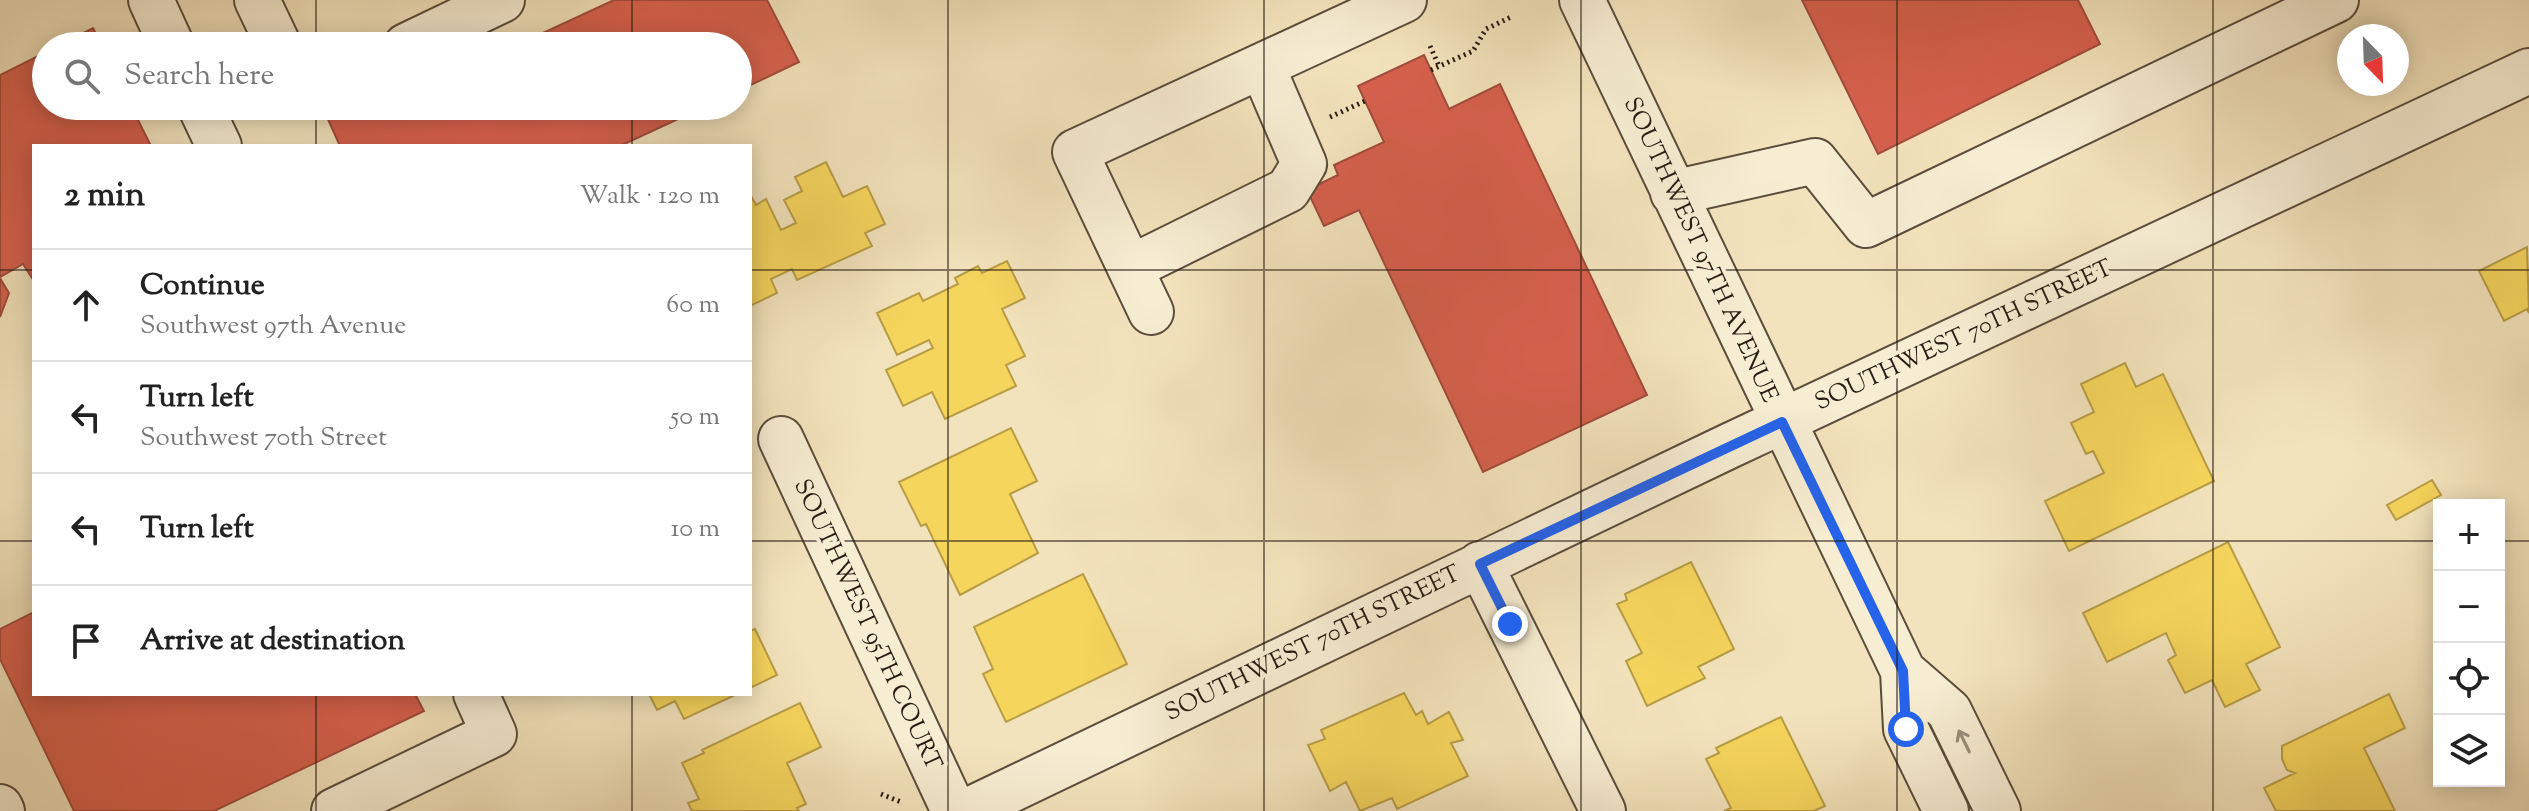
<!DOCTYPE html>
<meta charset="utf-8">
<style>
body{margin:0;font-family:"Sorts Mill Goudy",serif;background:#f2f2f2;color:#222}
.controls{position:absolute;right:24px;bottom:24px;display:grid;overflow:hidden;border-radius:0px;box-shadow:0 4px 20px #0003}
.controls button{width:72px;height:72px;display:grid;place-items:center;padding:0;border:0;border-bottom:2px solid #e0e0e0;background:#fff;color:#222;font:40px sans-serif}
.compass{position:absolute;left:2337px;top:24px;width:72px;height:72px;border-radius:50%;background:#fff;box-shadow:0 4px 20px #0003;rotate:157deg}
.stop{position:absolute;width:24px;height:24px;margin:-18px;border:6px solid #2563eb;border-radius:50%;background:#fff}
.stop.end{background:#2563eb;border-color:#fff;box-shadow:0 2px 8px #0008}
.list{margin:0;padding:0;list-style:none}
h2{display:flex;justify-content:space-between;align-items:center;height:104px;margin:0;padding:0 32px;font-size:34px}
h2 small{font-size:26px;font-weight:400;color:#767676}
.list li{display:grid;grid-template-columns:52px 1fr auto;gap:24px;align-items:center;box-sizing:border-box;height:112px;padding:0 32px;border-top:2px solid #e0e0e0}
.list b{display:block;font-size:30px;white-space:nowrap}
.list p{margin:0;font-size:26px;white-space:nowrap;color:#767676}
.list em{font-size:26px;font-style:normal;color:#767676}
.icon{flex:none;width:44px;height:44px;fill:none;stroke:currentColor;stroke-width:2;stroke-linecap:round;stroke-linejoin:round}
.map{position:relative;flex:none;width:2529px;height:811px;overflow:hidden}
.search{position:absolute;background:#fff;box-shadow:0 4px 20px #0003;left:32px;top:32px;width:720px;height:88px;display:flex;align-items:center;gap:20px;box-sizing:border-box;padding:0 28px;border-radius:44px;color:#767676;font-size:30px}
.panel{position:absolute;background:#fff;box-shadow:0 4px 20px #0003;left:32px;top:144px;width:720px;height:552px;border-radius:0px}
.map>svg:first-child{display:block}
.homes{fill:#f6d55c;stroke:#b89d46;stroke-width:2}
.shops{fill:#d6604d;stroke:#a24b3b;stroke-width:2}
.lines{fill:none;stroke-linecap:round;stroke-linejoin:round}
.minor-casing{stroke:#5a4d3c;stroke-width:48}
.path{stroke:#271b12;stroke-width:5;stroke-dasharray:2 4;stroke-linecap:butt}
.minor{stroke:#f7edd3;stroke-width:44}
.oneway{stroke:#998e7c}
.route{stroke:#2563eb;stroke-width:10}
.grid{fill:none;stroke:#271b12;stroke-width:2;stroke-opacity:0.55}
.labels{text-anchor:middle;dominant-baseline:central;stroke-width:8;stroke-linejoin:round;paint-order:stroke}
.street-label{font-size:24px;fill:#271b12;stroke:#f7edd3}
</style>
<div class="map">
<svg width="2529" height="811" viewBox="0 0 2529 811">
<rect width="100%" height="100%" fill="#f3e3bc"/>
<filter id="stains"><feTurbulence type="fractalNoise" baseFrequency=".0025" numOctaves="4"/><feColorMatrix values="0 0 0 0 .2 0 0 0 0 .09 0 0 0 0 .02 0 0 0 .5 -.17"/></filter>
<radialGradient id="worn" r=".72"><stop offset=".6" stop-color="#630" stop-opacity="0"/><stop offset="1" stop-color="#630" stop-opacity=".3"/></radialGradient>
<path class="homes" d="M826 162 843 197 867 186 885 224 865 233 872 246 797 280 792 269 771 279 777 293 750 306V194L756 205 766 199 781 230 796 223 784 200 802 191 795 177Z
M2527 247 2529 313 2527 309 2504 321 2479 271Z
M1007 261 1025 298 1002 309 1025 356 1006 365 1016 386 945 419 932 392 903 406 886 370 933 348 929 340 897 355 877 313 919 293 923 301 958 284 955 278 978 266 982 273Z
M2125 363 2136 387 2163 374 2214 481 2069 551 2045 501 2104 473 2093 451 2086 454 2071 423 2094 412 2081 384Z
M1011 428 1037 481 1010 494 1038 553 960 595 926 524 921 526 899 482Z
M2432 480 2441 495 2396 520 2387 505Z
M2228 542 2280 647 2246 664 2260 690 2225 707 2212 680 2185 693 2168 660 2176 655 2166 633 2107 662 2083 613Z
M1691 562 1734 649 1698 667 1705 678 1647 706 1626 661 1642 653 1617 604 1627 600 1625 594Z
M1083 574 1127 664 1006 722 983 674 993 669 974 627Z
M755 629 777 675 750 688V631Z
M1404 693 1416 715 1422 711 1428 724 1449 712 1463 740 1451 743 1468 776 1397 809 1392 798 1360 811 1346 782 1330 791 1308 745 1325 739 1321 730Z
M649 694H737L684 719 675 701 657 710Z
M2389 694 2405 728 2364 748 2395 811H2276L2264 788 2295 773 2287 770 2282 759V746Z
M800 703 821 747 787 763 806 804 797 808 799 811H692L688 803 699 799 682 763 704 753 702 750Z
M1781 717 1825 806 1814 811H1724L1731 808 1706 759 1719 753 1716 748Z"/>
<path class="shops" d="M614 0H767L799 62 738 91V46H515Z
M1802 0H2078L2100 44 1878 154Z
M93 28 102 46H58Z
M46 52V106H131L151 146H34V281L23 264 0 277V75Z
M1424 55 1449 109 1500 84 1647 395 1483 472 1359 210 1324 226 1307 190 1338 175 1334 165 1384 142 1358 86Z
M322 106H706L620 146H340Z
M0 278 9 293 0 317Z
M34 612V694H415L424 711 214 811H74L0 659V629Z"/>
<g class="lines">
<defs>
<path id="minor" d="M151 0 172 46
M257 0 279 46
M1582 0 1903 671 1906 729 1946 811
M406 46 502 0
M200 106 219 146
M1673 193 1815 161 1866 225 2336 0
M1130 268 1288 190 1304 164 1262 66
M1151 312 1075 152 1404 0
M781 439 954 811
M1480 564 1603 811
M1903 671 1949 711 1998 811
M0 807 2 811
M334 811 494 734 476 694
M967 811 1729 446 2529 71"/>
</defs>
<use href="#minor" class="minor-casing"/>
<path class="path" d="M1430 46 1439 66
M1431 70 1473 51 1486 29 1513 16
M1330 117 1365 101
M881 794 901 802"/>
<use href="#minor" class="minor"/>
</g>
<defs><path id="oneway-shaft" d="M-6 0H5M1.5-3L5.5 0L1.5 3" fill="none" stroke-width="1.6" stroke-linecap="round" stroke-linejoin="round" transform="scale(2)"/></defs>
<use class="oneway" href="#oneway-shaft" transform="translate(1964 741) rotate(-116)"/>
<g class="lines">
<path class="route" d="M1510 624 1480 564 1782 422 1903 671 1906 729"/>
</g>
<path class="grid" d="M316 0V46M632 0V46M948 0V811M1264 0V811M1581 0V811M1897 0V811M2213 0V811M316 106V146M632 106V146M0 270H34M750 270H2529M0 541H34M750 541H2439M2499 541H2529M316 694V811M632 694V811"/>
<g class="labels">
<g class="street-label">
<text transform="translate(1700 250) rotate(65)">SOUTHWEST 97TH AVENUE</text>
<text transform="translate(1964 336) rotate(-25)">SOUTHWEST 70TH STREET</text>
<text transform="translate(867 625) rotate(65)">SOUTHWEST 95TH COURT</text>
<text transform="translate(1313 644) rotate(-26)">SOUTHWEST 70TH STREET</text>
</g>
</g>
<rect width="100%" height="100%" filter="url(#stains)"/>
<rect width="100%" height="100%" fill="url(#worn)"/>
</svg>
<div class="controls">
<button>+</button>
<button>−</button>
<button><svg class="icon" aria-label="locate" viewBox="0 0 24 24"><circle cx="12" cy="12" r="6"/><path d="M12 2v4M12 18v4M2 12h4M18 12h4"/></svg></button>
<button><svg class="icon" aria-label="layers" viewBox="0 0 24 24"><path d="M12 4l9 5-9 5-9-5zM3 14l9 5 9-5"/></svg></button>
</div>
<svg class="compass" viewBox="-18 -18 36 36"><path d="M0-13l5 13h-10z" fill="#e53935"/><path d="M0 13l5-13h-10z" fill="#767676"/></svg>
<div class="stop" style="left:1906px;top:729px"></div>
<div class="stop end" style="left:1510px;top:624px"></div>
<div class="search"><svg class="icon" aria-label="search" viewBox="0 0 24 24"><circle cx="10" cy="10" r="6"/><path d="M15 15l6 6"/></svg>Search here</div>
<section class="panel">
<h2>2 min<small>Walk · 120 m</small></h2>
<ul class="list">
<li><svg class="icon" aria-label="ahead" viewBox="0 0 24 24"><path d="M12 20V5M6 11l6-6 6 6"/></svg><div><b>Continue</b><p>Southwest 97th Avenue</p></div><em>60 m</em></li>
<li><svg class="icon" aria-label="left" viewBox="0 0 24 24"><path d="M17 20v-9H6M10 6l-5 5 5 5"/></svg><div><b>Turn left</b><p>Southwest 70th Street</p></div><em>50 m</em></li>
<li><svg class="icon" aria-label="left" viewBox="0 0 24 24"><path d="M17 20v-9H6M10 6l-5 5 5 5"/></svg><div><b>Turn left</b></div><em>10 m</em></li>
<li><svg class="icon" aria-label="arrive" viewBox="0 0 24 24"><path d="M6 21V4h12l-3 4 3 4H6"/></svg><div><b>Arrive at destination</b></div></li>
</ul>
</section>
</div>
